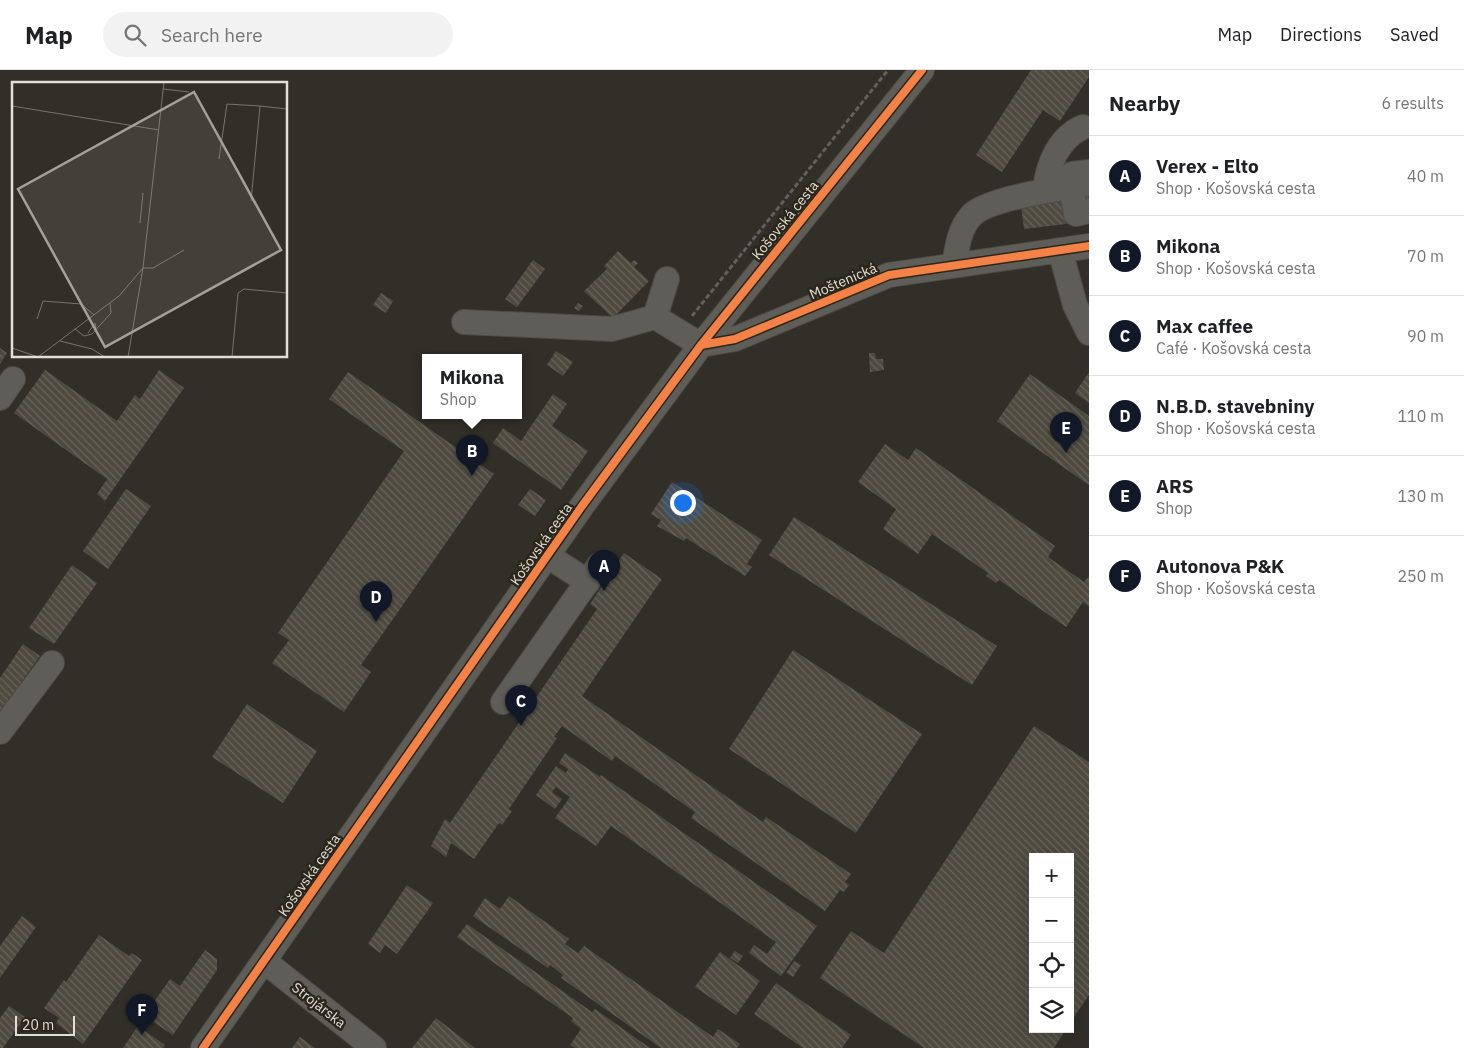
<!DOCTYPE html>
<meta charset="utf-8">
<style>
body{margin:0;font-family:"IBM Plex Sans",sans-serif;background:#f2f2f2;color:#202124}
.controls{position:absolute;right:15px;bottom:15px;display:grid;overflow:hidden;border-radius:0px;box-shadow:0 5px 20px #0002}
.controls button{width:45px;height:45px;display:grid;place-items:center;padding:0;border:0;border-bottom:1px solid #e0e0e0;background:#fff;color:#202124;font:25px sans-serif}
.scale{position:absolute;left:15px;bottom:12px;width:60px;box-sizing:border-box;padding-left:5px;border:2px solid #e3dfd8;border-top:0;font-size:14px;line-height:18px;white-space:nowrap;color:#e3dfd8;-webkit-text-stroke:4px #2b261a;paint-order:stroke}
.you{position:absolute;left:682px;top:432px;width:18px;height:18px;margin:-12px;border:4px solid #fff;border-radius:50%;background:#1a73e8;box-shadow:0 0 0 8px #1a73e833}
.badge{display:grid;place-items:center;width:32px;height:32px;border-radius:50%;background:#111827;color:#fff;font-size:16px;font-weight:700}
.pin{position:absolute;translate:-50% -41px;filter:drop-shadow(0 1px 2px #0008)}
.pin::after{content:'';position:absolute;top:26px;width:18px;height:15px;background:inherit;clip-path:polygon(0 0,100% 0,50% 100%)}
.popup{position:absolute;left:422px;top:284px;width:100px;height:65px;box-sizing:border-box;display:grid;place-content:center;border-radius:0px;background:#fff;filter:drop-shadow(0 1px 4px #0005);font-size:16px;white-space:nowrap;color:#757577}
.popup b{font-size:19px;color:#202124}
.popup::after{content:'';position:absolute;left:50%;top:100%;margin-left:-10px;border:10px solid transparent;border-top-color:#fff}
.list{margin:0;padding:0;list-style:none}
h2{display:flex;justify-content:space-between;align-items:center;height:65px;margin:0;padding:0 20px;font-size:21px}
h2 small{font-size:16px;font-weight:400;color:#757577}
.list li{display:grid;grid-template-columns:32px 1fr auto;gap:15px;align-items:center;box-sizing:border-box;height:80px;padding:0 20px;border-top:1px solid #e0e0e0}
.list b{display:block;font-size:19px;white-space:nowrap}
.list p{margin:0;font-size:16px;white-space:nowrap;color:#757577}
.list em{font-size:16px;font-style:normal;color:#757577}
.icon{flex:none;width:28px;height:28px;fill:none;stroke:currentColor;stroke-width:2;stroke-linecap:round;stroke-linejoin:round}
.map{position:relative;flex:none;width:1089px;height:978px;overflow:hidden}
header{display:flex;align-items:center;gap:30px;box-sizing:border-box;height:70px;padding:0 25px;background:#fff;border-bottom:1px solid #e0e0e0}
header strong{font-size:24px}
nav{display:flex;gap:28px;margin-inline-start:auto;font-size:18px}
.search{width:350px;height:45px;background:#f2f2f2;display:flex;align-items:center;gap:12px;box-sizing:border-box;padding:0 18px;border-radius:28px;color:#757577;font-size:19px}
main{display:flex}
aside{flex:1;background:#fff}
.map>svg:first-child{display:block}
.building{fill:url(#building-back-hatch)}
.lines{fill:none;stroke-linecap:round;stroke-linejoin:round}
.minor-casing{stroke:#4d4b45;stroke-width:26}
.path{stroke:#61605c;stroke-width:3;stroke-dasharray:5 2.5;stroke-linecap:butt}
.minor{stroke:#5f5d58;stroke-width:24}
.cycleway-casing{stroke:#2b261a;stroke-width:11}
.cycleway{stroke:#f48246;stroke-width:8}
.labels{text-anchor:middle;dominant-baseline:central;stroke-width:5;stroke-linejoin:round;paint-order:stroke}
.street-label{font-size:14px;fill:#e3dfd8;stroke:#2b261a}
.inset-road{fill:none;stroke:#78756e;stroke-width:1}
.view{fill:#a5a19a;fill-opacity:0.15;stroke:#a5a19a;stroke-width:2.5}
.inset-edge{fill:none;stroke:#e3dfd8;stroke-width:2.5}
</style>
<header>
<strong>Map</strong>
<div class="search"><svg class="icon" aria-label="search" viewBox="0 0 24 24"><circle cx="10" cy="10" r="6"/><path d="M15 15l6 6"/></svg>Search here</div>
<nav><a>Map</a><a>Directions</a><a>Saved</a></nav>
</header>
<main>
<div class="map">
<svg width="1089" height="978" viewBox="0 0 1089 978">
<defs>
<pattern id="building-back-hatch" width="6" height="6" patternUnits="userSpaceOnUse" patternTransform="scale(1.25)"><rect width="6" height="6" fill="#4e4a3f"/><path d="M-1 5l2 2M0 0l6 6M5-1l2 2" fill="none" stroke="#67645a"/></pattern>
</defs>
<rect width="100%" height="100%" fill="#312f28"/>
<path class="building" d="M1031 0H1089V7L1060 51 1043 40 1002 102 976 85Z
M1089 98V147L1081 145 1066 154 1024 159 1021 136Z
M618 181 631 193 634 190 638 193 634 197 649 211 613 248 584 221 607 199 604 196Z
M533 190 545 199 517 237 505 229Z
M381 223 393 231 386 243 373 235Z
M578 233 583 236 579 241 574 238Z
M0 278 7 283 0 294Z
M556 281 573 292 563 306 547 295Z
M869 283H875L876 289H883L884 300 870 302Z
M45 300 117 351 135 325 140 329 159 300 184 318 105 431 97 424 107 409 14 343Z
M348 302 494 404 361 595 371 602 344 642 272 593 289 570 278 563 404 381 329 329Z
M1089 302V333L1075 323Z
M1030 304 1089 346V415L997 351Z
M553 324 567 334 552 356 588 381 561 420 493 373 503 358 521 371Z
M885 374 908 390 916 378 1055 476 1048 487 1084 512 1089 506V537L1083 532 1066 557 999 510 996 513 986 506 988 503 932 464 918 484 883 459 896 439 858 412Z
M672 412 762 470 747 494 752 497 745 506 686 468 684 471 657 456 661 450 651 444Z
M126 419 151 436 108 499 83 481Z
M530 419 546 430 535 446 518 435Z
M794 447 997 576 972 615 769 485Z
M624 483 662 509 582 626 763 752 766 747 851 804 845 812 849 815 844 822 840 820 825 841 691 748 695 742 615 686 612 691 562 656 554 667 557 668 509 739 512 741 502 755 499 753 474 789 451 773 446 787 431 776 445 749 450 753 597 539 590 534Z
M72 495 97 513 54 574 29 558Z
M23 574 40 586 3 638 0 648V608Z
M793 580 922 664 856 763 729 679Z
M247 634 317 681 283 733 212 687Z
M1034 656 1089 692V925L1070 953V787H1033V959H1066L1054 978H924L820 908 851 861 884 883Z
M565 683 600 707 601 705 817 856 781 906 749 883 754 875 767 884 776 872 729 839 611 756 596 776 555 748 570 727 556 717 552 722 562 729 555 739 536 725 556 696 566 703 568 699 559 693Z
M407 815 433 833 397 884 385 875 380 883 368 874Z
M509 826 569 869 565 874 578 883 584 876 713 967 718 959 740 974 737 978H661L561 908 563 905 550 895 548 898 473 846 485 828 500 839Z
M22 846 36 857 0 908V876Z
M467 854 592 942 595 939 650 978H575L570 975 581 959 571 951 573 948 457 867Z
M99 865 129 886 132 883 142 890 83 974 56 953 59 948 44 938 64 910 66 912Z
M205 880 217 889V900L173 965 144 946 170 909 180 916Z
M735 881 743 886 738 893 730 888Z
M720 882 760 911 736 945 695 917Z
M794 891 801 895 793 907 786 903Z
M776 913 851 965 842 978H803L754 944Z
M9 936 25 947 3 978H0V948Z
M436 948 475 978H412Z
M138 956 165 975 163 978H123Z
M300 967 315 978H292Z"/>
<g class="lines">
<defs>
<path id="minor" d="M1086 114 1071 117 1076 144 1089 141
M1045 121C1047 96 1058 68 1083 57
M1060 180 1075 235 1089 263
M954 195C957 178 959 158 972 145 987 130 1049 120 1071 117L1072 104 1089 102
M655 247 667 209
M464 252 612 259 655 247 701 275 735 269 889 205 1089 176
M0 328 13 309
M548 486 588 512
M503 632 599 495
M0 662 52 593
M264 891 374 978
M203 978 582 436 701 275 922 0"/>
</defs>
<use href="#minor" class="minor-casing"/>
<path class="path" d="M692 246 888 0"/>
<use href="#minor" class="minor"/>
<defs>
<path id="cycleway" d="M701 275 735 269 889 205 1089 176
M203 978 582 436 701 275 922 0"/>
</defs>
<use href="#cycleway" class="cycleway-casing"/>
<use href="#cycleway" class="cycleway"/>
</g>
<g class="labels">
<g class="street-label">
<text transform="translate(785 150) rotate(-51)">Košovská cesta</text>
<text transform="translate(843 211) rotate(-23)">Moštenická</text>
<text transform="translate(541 474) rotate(-55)">Košovská cesta</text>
<text transform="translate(309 805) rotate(-55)">Košovská cesta</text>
<text transform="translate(319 935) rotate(38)">Strojárska</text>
</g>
</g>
<g transform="translate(12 12)">
<rect width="275" height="275" fill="#312f28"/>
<path class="inset-road" d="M151 7 177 10M0 24 147 48M207 77 215 22 248 24M239 119 248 24 275 27M128 141 131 111M25 237 31 219 69 222 82 233M63 247 72 254 80 252 99 231 98 221M76 251 83 241 84 246M48 259 80 267 93 275M0 266 26 275M26 275 107 214 131 186H141L172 168M116 275 131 186 152 0M220 275 226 211 232 207 275 211"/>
<path class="view" d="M182 10 269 168 93 265 6 107Z"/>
<rect width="275" height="275" class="inset-edge"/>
</g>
</svg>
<div class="controls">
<button>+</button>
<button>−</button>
<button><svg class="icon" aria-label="locate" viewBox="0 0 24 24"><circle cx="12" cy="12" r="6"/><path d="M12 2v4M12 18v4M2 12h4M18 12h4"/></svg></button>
<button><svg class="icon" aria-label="layers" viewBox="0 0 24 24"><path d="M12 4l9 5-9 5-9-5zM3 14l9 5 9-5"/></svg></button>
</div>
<div class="scale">20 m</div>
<div class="you"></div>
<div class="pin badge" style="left:604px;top:521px">A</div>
<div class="pin badge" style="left:472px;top:406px">B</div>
<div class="popup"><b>Mikona</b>Shop</div>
<div class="pin badge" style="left:521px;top:656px">C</div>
<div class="pin badge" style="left:376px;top:552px">D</div>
<div class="pin badge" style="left:1066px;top:383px">E</div>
<div class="pin badge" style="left:142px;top:965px">F</div>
</div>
<aside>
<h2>Nearby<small>6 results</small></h2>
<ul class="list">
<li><span class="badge">A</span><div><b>Verex - Elto</b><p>Shop · Košovská cesta</p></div><em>40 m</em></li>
<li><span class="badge">B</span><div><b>Mikona</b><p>Shop · Košovská cesta</p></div><em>70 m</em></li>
<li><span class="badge">C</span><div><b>Max caffee</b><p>Café · Košovská cesta</p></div><em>90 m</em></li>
<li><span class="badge">D</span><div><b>N.B.D. stavebniny</b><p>Shop · Košovská cesta</p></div><em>110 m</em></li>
<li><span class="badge">E</span><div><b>ARS</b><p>Shop</p></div><em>130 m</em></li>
<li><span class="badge">F</span><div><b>Autonova P&amp;K</b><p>Shop · Košovská cesta</p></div><em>250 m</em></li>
</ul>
</aside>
</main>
